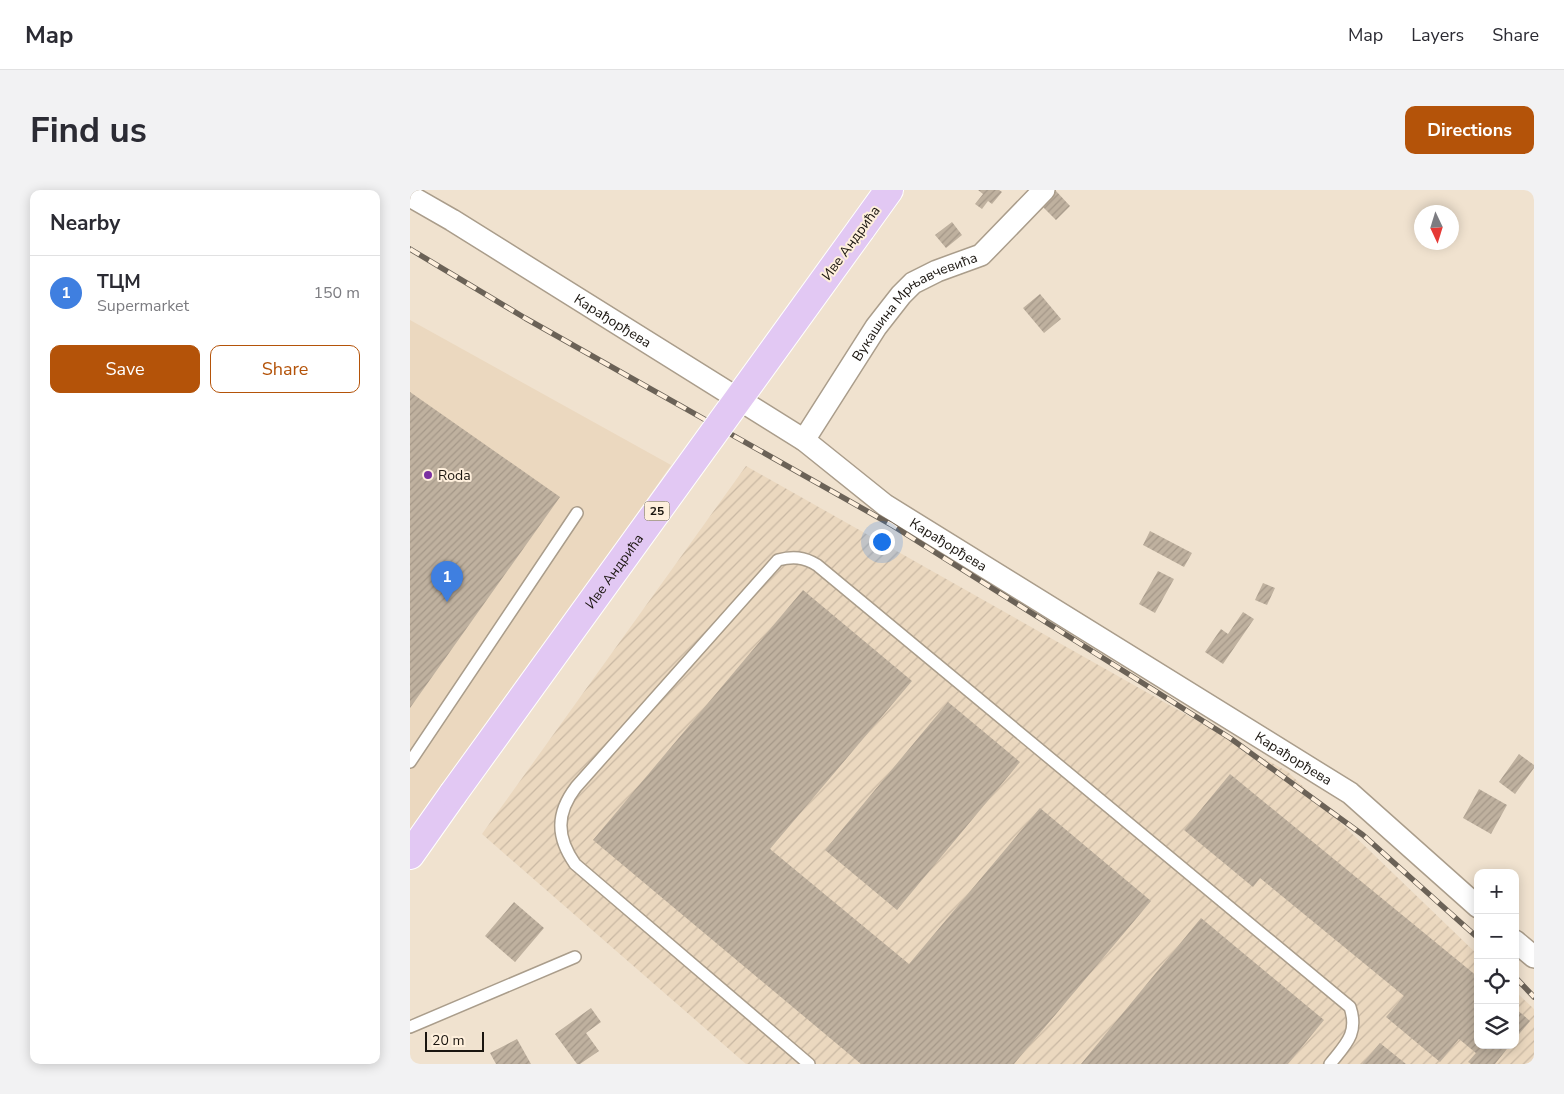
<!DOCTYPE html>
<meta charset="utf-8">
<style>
body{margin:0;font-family:"Nunito Sans",sans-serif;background:#f2f2f3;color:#2b2b33}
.controls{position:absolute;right:15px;bottom:15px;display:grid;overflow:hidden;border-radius:10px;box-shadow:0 2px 12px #0003}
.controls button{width:45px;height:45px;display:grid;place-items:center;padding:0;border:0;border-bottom:1px solid #e1e1e2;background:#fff;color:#2b2b33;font:25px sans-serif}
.compass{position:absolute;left:1004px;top:15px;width:45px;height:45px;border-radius:50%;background:#fff;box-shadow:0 2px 12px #0003;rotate:176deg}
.scale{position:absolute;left:15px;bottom:12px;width:59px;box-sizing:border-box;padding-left:5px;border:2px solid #1a150f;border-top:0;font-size:14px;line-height:18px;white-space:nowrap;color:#1a150f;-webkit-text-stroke:4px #feefdc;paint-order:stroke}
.you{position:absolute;left:471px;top:351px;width:18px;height:18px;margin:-12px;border:4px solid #fff;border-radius:50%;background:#1a73e8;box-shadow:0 0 0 8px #1a73e833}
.badge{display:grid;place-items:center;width:32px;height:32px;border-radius:50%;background:#b45309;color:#fff;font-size:16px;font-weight:700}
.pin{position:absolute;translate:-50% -41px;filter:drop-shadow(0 1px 2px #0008)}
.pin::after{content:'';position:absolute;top:26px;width:18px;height:15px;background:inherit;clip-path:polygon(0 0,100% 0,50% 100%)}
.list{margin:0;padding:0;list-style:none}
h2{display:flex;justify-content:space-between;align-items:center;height:65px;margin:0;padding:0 20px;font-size:21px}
h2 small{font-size:16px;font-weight:400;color:#7c7c81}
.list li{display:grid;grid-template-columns:32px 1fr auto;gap:15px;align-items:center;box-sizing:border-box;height:75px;padding:0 20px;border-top:1px solid #e1e1e2}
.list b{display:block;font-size:19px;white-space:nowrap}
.list p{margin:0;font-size:16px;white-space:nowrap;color:#7c7c81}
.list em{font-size:16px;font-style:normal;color:#7c7c81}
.actions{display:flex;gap:10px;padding:15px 20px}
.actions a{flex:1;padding:11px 0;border:1px solid #b45309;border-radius:10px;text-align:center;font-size:18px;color:#b45309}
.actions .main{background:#b45309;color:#fff}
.icon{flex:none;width:28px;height:28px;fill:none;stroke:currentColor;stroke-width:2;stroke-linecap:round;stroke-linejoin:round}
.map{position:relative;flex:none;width:1124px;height:874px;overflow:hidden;border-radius:10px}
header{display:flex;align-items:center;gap:30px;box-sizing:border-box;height:70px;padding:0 25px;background:#fff;border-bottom:1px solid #e1e1e2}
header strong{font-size:24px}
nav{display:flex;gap:28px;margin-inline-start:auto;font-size:18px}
.intro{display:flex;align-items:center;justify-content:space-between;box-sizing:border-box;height:120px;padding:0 30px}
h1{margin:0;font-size:35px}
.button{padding:12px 22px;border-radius:10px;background:#b45309;color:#fff;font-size:18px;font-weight:700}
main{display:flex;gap:30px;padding:0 30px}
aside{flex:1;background:#fff;border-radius:10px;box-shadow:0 2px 12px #0003}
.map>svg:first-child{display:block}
.built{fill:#ebd8bf}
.industrial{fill:url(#industrial-furrows)}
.building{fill:url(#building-hatch)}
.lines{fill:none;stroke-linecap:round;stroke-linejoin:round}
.service-casing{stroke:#aa9d8b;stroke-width:14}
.minor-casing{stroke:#aa9d8b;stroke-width:24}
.primary-casing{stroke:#fff;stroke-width:30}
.service{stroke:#fff;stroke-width:11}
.minor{stroke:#fff;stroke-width:21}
.primary{stroke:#e2c8f3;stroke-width:28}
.rail-casing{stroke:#6b6257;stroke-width:5.5}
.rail{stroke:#feefdc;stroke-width:4;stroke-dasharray:11;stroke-linecap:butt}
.primary-bridge-casing{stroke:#fff;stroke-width:30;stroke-linecap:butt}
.primary-bridge{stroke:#e2c8f3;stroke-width:28}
.poi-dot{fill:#7a2fa1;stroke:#feefdc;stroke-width:2}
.labels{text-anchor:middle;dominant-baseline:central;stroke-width:4;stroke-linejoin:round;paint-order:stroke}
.shield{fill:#feefdc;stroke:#5e564c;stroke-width:1}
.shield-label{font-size:12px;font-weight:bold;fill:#1a150f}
.street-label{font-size:14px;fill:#1a150f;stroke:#feefdc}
.poi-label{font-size:14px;fill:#1a150f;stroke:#feefdc;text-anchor:start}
</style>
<header>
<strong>Map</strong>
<nav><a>Map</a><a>Layers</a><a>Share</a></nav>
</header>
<div class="intro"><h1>Find us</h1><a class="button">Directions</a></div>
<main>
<aside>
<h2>Nearby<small></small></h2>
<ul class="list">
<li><span class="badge" style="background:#3f7fe0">1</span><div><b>ТЦМ</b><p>Supermarket</p></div><em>150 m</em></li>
</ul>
<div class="actions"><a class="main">Save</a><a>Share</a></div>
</aside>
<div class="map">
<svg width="1124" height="874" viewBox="0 0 1124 874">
<defs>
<pattern id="industrial-furrows" width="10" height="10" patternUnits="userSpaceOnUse" patternTransform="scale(1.25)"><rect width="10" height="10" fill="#ebd8bf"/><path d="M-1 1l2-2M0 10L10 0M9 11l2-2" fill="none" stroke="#c9b8a3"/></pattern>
<pattern id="building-hatch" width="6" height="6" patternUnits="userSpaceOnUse" patternTransform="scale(1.25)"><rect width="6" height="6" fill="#bfb19f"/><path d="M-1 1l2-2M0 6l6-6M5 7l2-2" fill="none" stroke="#a49788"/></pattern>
</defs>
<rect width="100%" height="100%" fill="#f0e2cf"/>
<path class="built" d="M0 130 261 275 0 647Z"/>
<path class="industrial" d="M336 276 878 582 1068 765V855H1105V801L1124 819V874H336L72 644Z"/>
<path class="building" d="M568 0H589L592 2 582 14 578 11 572 19 565 14 573 4Z
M646 1 660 16 646 30 631 15Z
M542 32 552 45 536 58 525 45Z
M630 104 651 129 634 143 613 118Z
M0 202 150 307 0 518Z
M740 341 782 363 774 377 733 355Z
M748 381 764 389 745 423 729 414Z
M853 393 865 398 857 415 845 410Z
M393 400 502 491 360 659 499 774 630 618 741 711 604 874H451L183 650Z
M833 422 844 429 813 474 795 462 811 439 818 444Z
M538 512 610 572 487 720 415 660Z
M1109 564 1124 575V578L1105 604 1089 592Z
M820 584 1068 787V855H1100L1085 874H1061L1058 872 1066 863 1049 849 1030 872 976 827 994 806 850 688 843 697 774 640Z
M1069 599 1097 615 1081 644 1053 628Z
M104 712 134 738 105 772 75 746Z
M791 728 914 830 878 874H671Z
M181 818 191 832 176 843 189 861 170 874H167L145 844Z
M1105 818 1120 831 1105 849Z
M107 849 121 874H86L80 863Z
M970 853 996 874H952Z"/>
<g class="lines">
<defs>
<path id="service" d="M0 572 167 323
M0 837 165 767
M399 874 165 674C146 647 146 623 166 597L368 370C383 366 394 367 407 375L940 817C949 844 935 855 920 874"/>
<g id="minor">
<path id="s1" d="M0 6 42 30 394 250 475 315 940 603 1068 717"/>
<path id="s2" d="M394 250 466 137 491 105 503 93 527 81 571 65 634 0"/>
<path d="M1105 751 1124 767"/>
</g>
<path id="primary" d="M451 39 479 0
M0 665 43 604"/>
</defs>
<use href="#service" class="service-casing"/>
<use href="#minor" class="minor-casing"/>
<use href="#primary" class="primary-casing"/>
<use href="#service" class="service"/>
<use href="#minor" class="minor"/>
<use href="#primary" class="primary"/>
<defs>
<path id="rail" d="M0 59 115 128 480 334 820 548 953 645 1068 748
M1105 787 1124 807"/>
</defs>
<use href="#rail" class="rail-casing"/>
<use href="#rail" class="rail"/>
<defs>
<g id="primary-bridge">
<path id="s3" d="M43 604 451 39"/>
</g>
</defs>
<use href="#primary-bridge" class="primary-bridge-casing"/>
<use href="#primary-bridge" class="primary-bridge"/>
</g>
<circle class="poi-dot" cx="18" cy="285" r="5"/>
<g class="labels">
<rect class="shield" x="234.5" y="311.5" width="25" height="19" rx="4"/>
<g class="shield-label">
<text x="247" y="321">25</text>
</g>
<g class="street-label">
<text transform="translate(441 53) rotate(-54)">Иве Андрића</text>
<text stroke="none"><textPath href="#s2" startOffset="178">Вукашина Мрњавчевића</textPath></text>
<text stroke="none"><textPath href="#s1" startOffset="238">Карађорђева</textPath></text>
<text stroke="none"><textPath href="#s1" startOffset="642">Карађорђева</textPath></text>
<text stroke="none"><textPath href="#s3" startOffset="275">Иве Андрића</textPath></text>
<text stroke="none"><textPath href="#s1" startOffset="1048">Карађорђева</textPath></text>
</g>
<g class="poi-label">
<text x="28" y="285">Roda</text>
</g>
</g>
</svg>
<div class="controls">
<button>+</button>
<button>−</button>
<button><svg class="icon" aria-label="locate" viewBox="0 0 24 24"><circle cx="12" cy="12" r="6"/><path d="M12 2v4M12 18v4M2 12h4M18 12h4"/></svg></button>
<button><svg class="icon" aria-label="layers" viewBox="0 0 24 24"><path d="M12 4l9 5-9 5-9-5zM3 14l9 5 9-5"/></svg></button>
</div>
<svg class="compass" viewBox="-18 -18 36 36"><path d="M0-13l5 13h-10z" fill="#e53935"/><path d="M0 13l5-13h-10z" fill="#7c7c81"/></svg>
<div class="scale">20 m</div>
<div class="you"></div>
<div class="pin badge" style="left:37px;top:412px;background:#3f7fe0">1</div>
</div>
</main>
